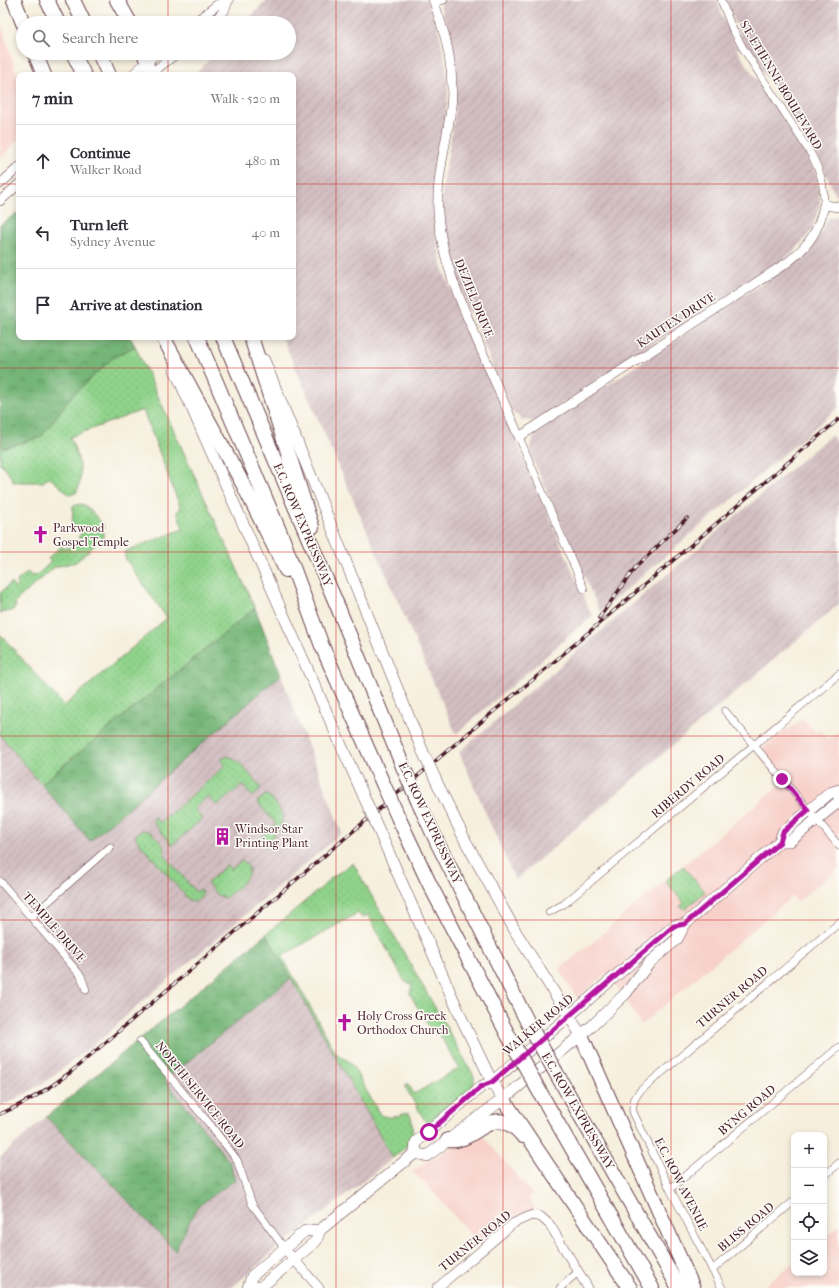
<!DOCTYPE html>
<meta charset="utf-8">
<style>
body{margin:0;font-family:"IM FELL French Canon",serif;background:#f2f2f3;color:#2b2b33}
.controls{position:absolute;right:12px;bottom:12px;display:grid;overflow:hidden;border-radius:8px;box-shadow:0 2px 6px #0003}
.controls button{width:36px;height:36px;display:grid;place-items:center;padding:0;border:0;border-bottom:1px solid #e1e1e2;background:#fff;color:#2b2b33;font:20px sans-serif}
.stop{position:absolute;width:12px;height:12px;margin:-9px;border:3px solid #b5179e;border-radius:50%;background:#fff}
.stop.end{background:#b5179e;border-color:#fff;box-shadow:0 1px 4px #0008}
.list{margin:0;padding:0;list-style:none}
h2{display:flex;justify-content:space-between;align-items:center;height:52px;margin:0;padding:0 16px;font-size:17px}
h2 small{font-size:13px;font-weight:400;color:#7c7c81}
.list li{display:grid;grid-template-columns:26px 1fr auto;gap:12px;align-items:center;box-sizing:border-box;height:72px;padding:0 16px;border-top:1px solid #e1e1e2}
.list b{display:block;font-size:15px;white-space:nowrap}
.list p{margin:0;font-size:13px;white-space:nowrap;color:#7c7c81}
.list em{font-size:13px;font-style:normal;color:#7c7c81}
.icon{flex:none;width:22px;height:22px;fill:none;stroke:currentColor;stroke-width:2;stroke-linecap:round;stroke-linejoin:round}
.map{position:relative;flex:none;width:839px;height:1288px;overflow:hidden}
.search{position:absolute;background:#fff;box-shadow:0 2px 6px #0003;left:16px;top:16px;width:280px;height:44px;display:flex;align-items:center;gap:10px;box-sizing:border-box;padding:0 14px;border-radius:22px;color:#7c7c81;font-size:15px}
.panel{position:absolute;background:#fff;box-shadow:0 2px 6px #0003;left:16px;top:72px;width:280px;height:268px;border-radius:8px}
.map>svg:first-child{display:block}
.built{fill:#f7d0c9}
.industrial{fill:url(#industrial-furrows)}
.grass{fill:url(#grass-dots);stroke:#6d795b}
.forest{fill:url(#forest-crowns);stroke:#5f6a51}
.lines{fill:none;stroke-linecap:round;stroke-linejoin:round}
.minor-casing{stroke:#643e46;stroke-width:8}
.tertiary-casing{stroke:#643e46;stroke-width:10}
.secondary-casing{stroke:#643e46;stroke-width:12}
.motorway-casing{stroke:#643e46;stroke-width:16}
.minor{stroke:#fff;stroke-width:7}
.tertiary{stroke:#fff;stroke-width:9}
.secondary{stroke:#fff;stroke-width:11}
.motorway{stroke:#fff;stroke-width:14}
.rail-casing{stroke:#4a1f2b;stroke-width:3.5}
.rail{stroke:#fdfcf7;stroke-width:2;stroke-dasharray:6;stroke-linecap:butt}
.secondary-bridge-casing{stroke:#643e46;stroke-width:12;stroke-linecap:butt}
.motorway-bridge-casing{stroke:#643e46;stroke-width:16;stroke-linecap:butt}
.secondary-bridge{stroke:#fff;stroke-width:11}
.motorway-bridge{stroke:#fff;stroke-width:14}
.route{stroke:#b5179e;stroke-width:5}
.grid{fill:none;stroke:#d62828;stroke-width:1;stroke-opacity:0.55}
.labels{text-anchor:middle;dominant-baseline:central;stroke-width:3;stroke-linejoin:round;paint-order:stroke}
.street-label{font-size:12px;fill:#4a1f2b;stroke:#fdfcf7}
.poi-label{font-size:12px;fill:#4a1f2b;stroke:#fdfcf7;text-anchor:start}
</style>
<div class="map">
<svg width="839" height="1288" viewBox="0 0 839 1288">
<defs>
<pattern id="industrial-furrows" width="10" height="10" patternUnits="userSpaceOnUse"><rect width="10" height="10" fill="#d2bec1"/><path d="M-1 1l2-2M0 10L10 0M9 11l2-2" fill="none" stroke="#b6a3a6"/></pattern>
<pattern id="grass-dots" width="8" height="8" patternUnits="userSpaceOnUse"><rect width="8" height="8" fill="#90d38b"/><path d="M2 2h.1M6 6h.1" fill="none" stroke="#7eb578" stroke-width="1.8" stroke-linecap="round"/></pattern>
<pattern id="forest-crowns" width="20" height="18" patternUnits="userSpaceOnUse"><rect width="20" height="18" fill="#74b577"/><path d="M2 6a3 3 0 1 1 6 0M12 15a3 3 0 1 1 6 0" fill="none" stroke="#619362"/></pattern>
</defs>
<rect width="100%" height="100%" fill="#fdfcf7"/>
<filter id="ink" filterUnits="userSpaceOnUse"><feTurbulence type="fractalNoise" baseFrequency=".025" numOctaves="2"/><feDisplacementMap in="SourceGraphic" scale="8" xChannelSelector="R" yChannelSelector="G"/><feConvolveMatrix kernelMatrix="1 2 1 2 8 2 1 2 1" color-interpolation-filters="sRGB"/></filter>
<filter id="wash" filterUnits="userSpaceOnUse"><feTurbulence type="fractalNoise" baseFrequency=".012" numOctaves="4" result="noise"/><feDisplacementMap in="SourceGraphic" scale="16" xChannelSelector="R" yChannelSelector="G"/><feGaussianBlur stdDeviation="0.9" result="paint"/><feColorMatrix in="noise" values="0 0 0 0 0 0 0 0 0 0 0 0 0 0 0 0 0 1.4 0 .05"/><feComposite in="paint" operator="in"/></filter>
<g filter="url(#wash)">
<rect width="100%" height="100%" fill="#f6efdd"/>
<path class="built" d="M0 19 14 66 19 79V139L0 159Z
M803 718 816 733 820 730 828 740 839 731V868L797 902 793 896 641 1025 630 1006 607 973 577 998 559 969 595 941 625 914 781 784 757 753 786 729 788 730Z
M479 1131 532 1194 528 1197 536 1210 521 1213 481 1247 436 1195 412 1171Z
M839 1226V1288H761L794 1262V1273H824V1238Z"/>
<path class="industrial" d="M267 0H426L437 25 445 58 448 91 446 116 434 208 435 232 443 270 592 616 456 734 282 337H293V75H197V73L216 53H289V23H245Z
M438 0H717L722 15 739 53 808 157 817 176 820 203 812 230 794 252 536 421 523 420 512 412 451 267 442 217V191L454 118 456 77 448 28Z
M726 0H839V197L833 190 821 163 809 143 741 38Z
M838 216 839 217V407L600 612 530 453 531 445 534 437 548 424 789 266 807 251 818 237 828 218Z
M831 435 839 444V604L515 880 459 752Z
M255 608 342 833 130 1012 105 1036 45 1082 16 1099 0 1106V735L41 784Z
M291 978 393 1158 273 1252 231 1288H0V1158L46 1117 113 1185 176 1251 197 1207 235 1180 229 1160 165 1080Z"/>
<path class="grass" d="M135 346 255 608 41 784 0 735V634L64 706 167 618 126 560 124 552 183 529 177 511 181 509 143 410 70 437C77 455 86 474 76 493L70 495 49 477 43 482H13V480L2 464 0 465V428L3 448 41 437 69 399 113 358Z
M80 504 85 505 103 524 104 532 102 539 76 562 55 567 19 598 15 603 16 606 12 611 0 613V593L11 583 15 588 17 586V581L28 572 31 576 37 575 51 562 48 558 62 546 65 549 68 547 70 548 81 539 78 537 82 534 75 526H72L73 506Z
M227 756C237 756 252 778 260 786V789L253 797 242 785 217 806 208 796 194 808 202 819 172 845 153 822 154 818 155 817 160 823 225 766 221 760Z
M266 795H268C275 803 284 810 282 822L266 848 259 839 276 824 257 802Z
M143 830C154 831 160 842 166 850L163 853 196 892 200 889 202 892V895L195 902 191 901 188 899 136 839V834Z
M242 860C244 862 248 865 249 868 251 879 232 892 225 898L218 896 207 883 227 865 231 870Z
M353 863 474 1076V1084L471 1089 428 1124 424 1119 406 1088V1085L408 1083 414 1094 459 1068 438 1032 433 1034 410 994 412 984 405 982 368 915 362 918 358 913 282 956 336 1053 351 1063 379 1113C383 1116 388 1118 393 1117 401 1116 411 1107 412 1122 413 1128 412 1135 412 1141L393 1158 266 934 321 888 331 878Z
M683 866 705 892 685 909 680 906 684 903 665 881Z"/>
<path class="forest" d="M19 212V337H130L135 346 113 358 69 399 41 437 3 448 0 428V225Z
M255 608 281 675 90 841 41 784Z
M266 934 291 978 165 1080 229 1161 235 1180 197 1207 175 1251 113 1185 46 1117Z"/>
</g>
<g filter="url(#ink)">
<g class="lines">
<defs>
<path id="minor" d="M721 0 732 28 743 48 811 154C821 173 824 183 824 205
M434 3 444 0
M519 437 584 589
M725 711 839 846
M0 881 81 976 86 990
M549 912 564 904 839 674
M31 917 110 847
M140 1041 212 1127 237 1160 252 1204 285 1249
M824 1176 839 1163
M670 1189 839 1047
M712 1270 794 1201
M560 1288 578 1272
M722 1288 670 1189 633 1112C632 1102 635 1097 641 1090L839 923"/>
<path id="tertiary" d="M433 0C436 6 437 13 440 20 450 50 455 83 450 115 445 150 434 187 439 223 444 265 461 302 477 340 491 373 505 405 519 437L788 262C809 245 819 231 824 205L839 207
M194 23 217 5 229 0
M212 23 224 11 228 1
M132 75 157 53
M149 75 177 53
M0 184 19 167
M0 201 19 184
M285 1249 319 1288
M437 1288 514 1223 532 1215 541 1217 550 1225 588 1288"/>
<path id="secondary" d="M147 61 151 75
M264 360 423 752
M175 370 365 799
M440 789 466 842 517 934 581 1035
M380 833 460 1015 492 1082 503 1099
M780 841H790L837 803 839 800
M415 1153 427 1156 503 1099 592 1026 626 993 650 962 677 939 685 924 780 841 783 832 830 793 839 790
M249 1287H261L316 1241 320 1230 415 1153 416 1142 482 1086 492 1082 674 926 685 924
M248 1288 252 1276 305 1231 320 1230"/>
<path id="motorway" d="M14 0 23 23
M47 0 58 23
M73 0 84 23
M117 0 130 23
M35 53 44 75
M73 53 84 75
M99 53 109 75
M144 53 147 61
M163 337 244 486 286 570
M197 337 283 540 322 646 384 786
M223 337 337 605 404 769
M251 337 312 527
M418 801 438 844 528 1023
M399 819 429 883 508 1035
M581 1035 693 1288
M559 1078 679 1288
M542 1096 652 1288
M503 1099 630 1288
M448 1140C478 1144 491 1099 523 1136"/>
</defs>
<use href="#minor" class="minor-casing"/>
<use href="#tertiary" class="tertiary-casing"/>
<use href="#secondary" class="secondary-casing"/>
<use href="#motorway" class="motorway-casing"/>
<use href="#minor" class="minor"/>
<use href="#tertiary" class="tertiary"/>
<use href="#secondary" class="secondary"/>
<use href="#motorway" class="motorway"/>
<defs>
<path id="rail" d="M599 618 635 568 687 518
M0 1114C27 1103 49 1089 72 1071L494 711 535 678 839 419"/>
</defs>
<use href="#rail" class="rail-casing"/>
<use href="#rail" class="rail"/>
<defs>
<path id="secondary-bridge" d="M423 752 440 789
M365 799 380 833"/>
<path id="motorway-bridge" d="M404 769 418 801
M384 786 399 819
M528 1023 559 1078
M508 1035 542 1096"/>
</defs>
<use href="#secondary-bridge" class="secondary-bridge-casing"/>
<use href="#motorway-bridge" class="motorway-bridge-casing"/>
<use href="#secondary-bridge" class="secondary-bridge"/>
<use href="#motorway-bridge" class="motorway-bridge"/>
</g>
</g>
<g class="lines" filter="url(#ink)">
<path class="route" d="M429 1132 482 1086 492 1082 674 926 685 924 780 842 783 832 808 810 782 779"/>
</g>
<path class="grid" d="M168 0V23M336 0V1288M503 0V1288M671 0V1288M168 53V75M0 184H19M293 184H839M168 337V1288M0 368H839M0 552H839M0 736H839M0 920H839M0 1104H839"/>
<defs>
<symbol id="church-bare" viewBox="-9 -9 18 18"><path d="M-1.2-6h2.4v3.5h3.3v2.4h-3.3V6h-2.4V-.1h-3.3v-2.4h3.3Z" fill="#b5179e" stroke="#fdfcf7" stroke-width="2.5" paint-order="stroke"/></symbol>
<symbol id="building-bare" viewBox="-9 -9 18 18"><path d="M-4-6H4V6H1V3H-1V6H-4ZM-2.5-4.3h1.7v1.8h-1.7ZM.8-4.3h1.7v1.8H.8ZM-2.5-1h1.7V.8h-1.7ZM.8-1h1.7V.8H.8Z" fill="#b5179e" stroke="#fdfcf7" stroke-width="2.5" paint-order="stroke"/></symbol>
</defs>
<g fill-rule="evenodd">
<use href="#church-bare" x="28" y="522" width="25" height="25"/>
<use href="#building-bare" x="210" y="824" width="25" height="25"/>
<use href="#church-bare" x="332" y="1010" width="25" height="25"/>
</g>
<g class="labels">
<g class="street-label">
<text transform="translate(781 85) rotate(59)">ST. ETIENNE BOULEVARD</text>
<text transform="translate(474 298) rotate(68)">DEZIEL DRIVE</text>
<text transform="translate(676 320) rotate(-33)">KAUTEX DRIVE</text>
<text transform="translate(303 525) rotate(67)">E.C. ROW EXPRESSWAY</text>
<text transform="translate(688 786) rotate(-40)">RIBERDY ROAD</text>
<text transform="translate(430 823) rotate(65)">E.C. ROW EXPRESSWAY</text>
<text transform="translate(54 927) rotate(49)">TEMPLE DRIVE</text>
<text transform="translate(732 997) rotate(-40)">TURNER ROAD</text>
<text transform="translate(538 1025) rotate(-40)">WALKER ROAD</text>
<text transform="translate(200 1095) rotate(51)">NORTH SERVICE ROAD</text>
<text transform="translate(747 1110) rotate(-40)">BYNG ROAD</text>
<text transform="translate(578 1111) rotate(60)">E.C. ROW EXPRESSWAY</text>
<text transform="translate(681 1184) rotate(63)">E.C. ROW AVENUE</text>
<text transform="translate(746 1227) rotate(-40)">BLISS ROAD</text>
<text transform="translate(475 1241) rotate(-39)">TURNER ROAD</text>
</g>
<g class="poi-label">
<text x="53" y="528">Parkwood<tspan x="53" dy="14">Gospel Temple</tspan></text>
<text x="235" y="829">Windsor Star<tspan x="235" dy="14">Printing Plant</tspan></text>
<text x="357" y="1016">Holy Cross Greek<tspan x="357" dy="14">Orthodox Church</tspan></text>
</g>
</g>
</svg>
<div class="controls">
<button>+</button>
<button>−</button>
<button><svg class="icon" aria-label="locate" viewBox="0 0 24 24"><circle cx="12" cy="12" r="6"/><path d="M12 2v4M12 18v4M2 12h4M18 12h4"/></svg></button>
<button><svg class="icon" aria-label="layers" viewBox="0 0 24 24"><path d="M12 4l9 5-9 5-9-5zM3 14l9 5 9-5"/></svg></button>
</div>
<div class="stop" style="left:429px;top:1132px"></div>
<div class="stop end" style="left:782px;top:779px"></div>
<div class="search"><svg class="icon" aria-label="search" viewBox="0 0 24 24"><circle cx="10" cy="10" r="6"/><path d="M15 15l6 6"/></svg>Search here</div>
<section class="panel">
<h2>7 min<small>Walk · 520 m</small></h2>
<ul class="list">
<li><svg class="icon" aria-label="ahead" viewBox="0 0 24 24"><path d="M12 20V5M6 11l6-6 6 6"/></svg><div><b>Continue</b><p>Walker Road</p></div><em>480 m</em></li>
<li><svg class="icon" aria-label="left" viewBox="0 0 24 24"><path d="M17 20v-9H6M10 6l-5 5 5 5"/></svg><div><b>Turn left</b><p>Sydney Avenue</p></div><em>40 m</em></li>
<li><svg class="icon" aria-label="arrive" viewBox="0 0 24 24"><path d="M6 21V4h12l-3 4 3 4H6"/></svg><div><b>Arrive at destination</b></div></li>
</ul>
</section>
</div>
